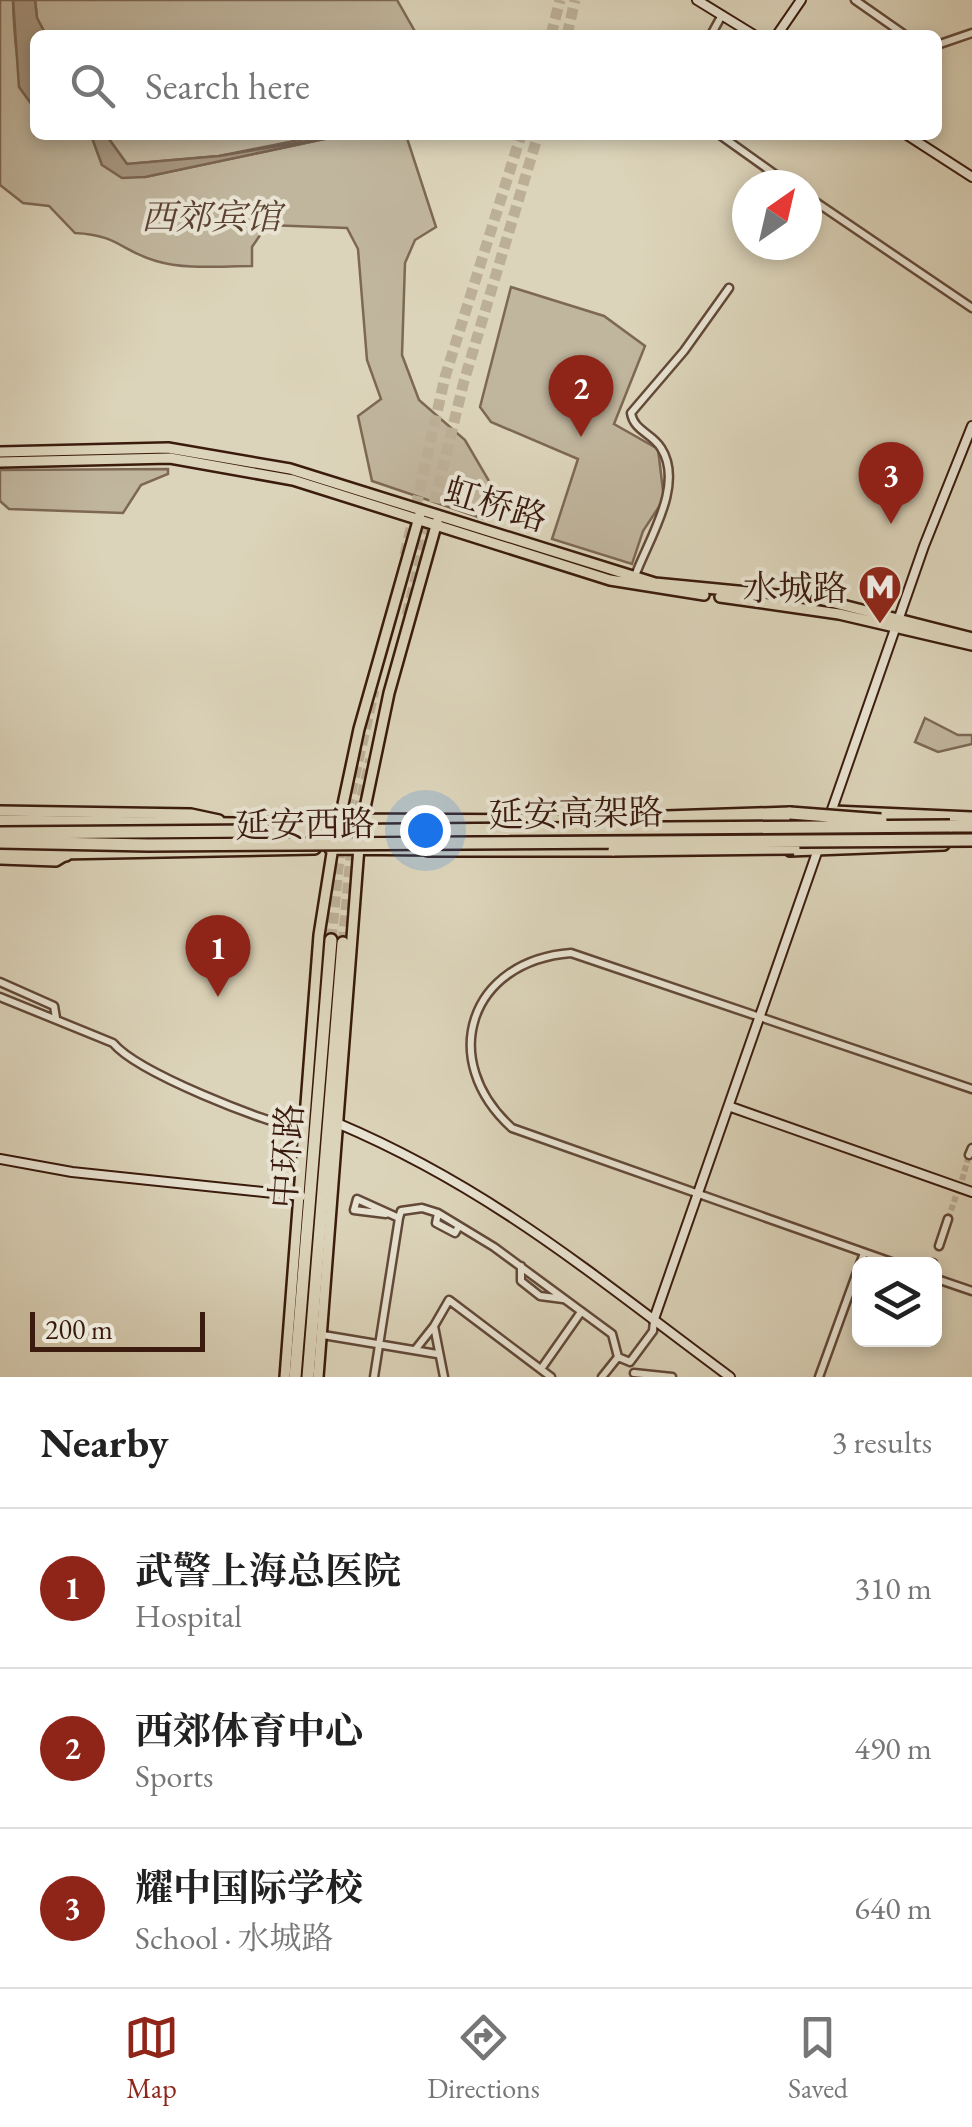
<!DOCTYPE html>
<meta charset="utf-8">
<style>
body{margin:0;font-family:"EB Garamond","Noto Serif SC",serif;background:#f6f6f6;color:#222}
.controls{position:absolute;right:30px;bottom:30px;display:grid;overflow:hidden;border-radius:15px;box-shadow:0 5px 15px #0003}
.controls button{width:90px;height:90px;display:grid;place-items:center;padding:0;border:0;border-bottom:2px solid #e0e0e0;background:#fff;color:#222;font:50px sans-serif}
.compass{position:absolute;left:732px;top:170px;width:90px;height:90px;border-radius:50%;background:#fff;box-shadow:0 5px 15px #0003;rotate:34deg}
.scale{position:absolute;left:30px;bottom:25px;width:175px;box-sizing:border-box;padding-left:10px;border:5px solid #3a1b0d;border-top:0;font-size:28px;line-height:35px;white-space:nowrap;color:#3a1b0d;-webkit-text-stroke:8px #e8e3d2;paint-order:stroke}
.you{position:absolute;left:425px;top:830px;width:35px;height:35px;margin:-25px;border:8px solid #fff;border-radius:50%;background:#1a73e8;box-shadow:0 0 0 15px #1a73e833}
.badge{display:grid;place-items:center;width:65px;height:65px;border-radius:50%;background:#8f2418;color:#fff;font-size:32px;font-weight:700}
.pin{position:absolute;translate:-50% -82px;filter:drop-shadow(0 2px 5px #0008)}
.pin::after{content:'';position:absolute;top:52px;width:35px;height:30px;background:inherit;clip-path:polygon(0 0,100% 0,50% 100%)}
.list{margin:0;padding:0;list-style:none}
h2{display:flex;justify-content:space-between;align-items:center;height:130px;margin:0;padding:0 40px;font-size:42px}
h2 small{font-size:32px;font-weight:400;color:#767676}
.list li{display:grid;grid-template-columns:65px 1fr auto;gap:30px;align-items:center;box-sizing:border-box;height:160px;padding:0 40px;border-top:2px solid #e0e0e0}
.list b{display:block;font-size:38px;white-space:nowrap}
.list p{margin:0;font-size:32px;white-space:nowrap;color:#767676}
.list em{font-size:32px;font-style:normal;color:#767676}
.icon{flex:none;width:55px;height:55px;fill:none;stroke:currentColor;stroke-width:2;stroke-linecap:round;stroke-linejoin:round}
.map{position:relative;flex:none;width:972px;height:1377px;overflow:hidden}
.search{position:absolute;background:#fff;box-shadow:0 5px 15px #0003;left:30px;right:30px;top:30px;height:110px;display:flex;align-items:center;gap:25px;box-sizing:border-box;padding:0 35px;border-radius:15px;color:#767676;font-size:38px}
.sheet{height:610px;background:#fff}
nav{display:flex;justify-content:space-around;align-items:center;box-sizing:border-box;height:140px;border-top:2px solid #e0e0e0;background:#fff;font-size:28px;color:#767676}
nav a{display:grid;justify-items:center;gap:5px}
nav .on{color:#8f2418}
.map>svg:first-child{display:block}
.green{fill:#c0b59d;stroke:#7d6855;stroke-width:2.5}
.water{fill:#a5957f;stroke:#7a6451;stroke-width:2.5}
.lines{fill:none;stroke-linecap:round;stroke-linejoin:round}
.street-tunnel{stroke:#bcaf97;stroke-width:6;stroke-dasharray:6 3;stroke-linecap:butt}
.highway-tunnel{stroke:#bcaf97;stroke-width:11;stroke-dasharray:11 5.5;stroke-linecap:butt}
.street-casing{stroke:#624938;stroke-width:11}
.secondary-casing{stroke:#3a1b0d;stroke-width:12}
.primary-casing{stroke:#3a1b0d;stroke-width:14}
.highway-casing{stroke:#3a1b0d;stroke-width:16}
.street{stroke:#e8e3d2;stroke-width:6}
.secondary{stroke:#e8e3d2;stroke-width:8}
.primary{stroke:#dcd4ba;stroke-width:9}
.highway{stroke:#dcd4ba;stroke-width:11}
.highway-bridge-casing{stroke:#3a1b0d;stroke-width:16;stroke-linecap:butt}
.highway-bridge{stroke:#dcd4ba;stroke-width:11}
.labels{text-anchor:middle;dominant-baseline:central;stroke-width:8;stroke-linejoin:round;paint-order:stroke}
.park-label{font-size:35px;font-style:italic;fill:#5c4231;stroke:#e8e3d2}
.street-label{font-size:35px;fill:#3a1b0d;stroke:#e8e3d2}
.poi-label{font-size:35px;fill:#3a1b0d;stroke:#e8e3d2;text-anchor:end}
</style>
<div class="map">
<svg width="972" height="1377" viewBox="0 0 972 1377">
<rect width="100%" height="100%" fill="#dcd4ba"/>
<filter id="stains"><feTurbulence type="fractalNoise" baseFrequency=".002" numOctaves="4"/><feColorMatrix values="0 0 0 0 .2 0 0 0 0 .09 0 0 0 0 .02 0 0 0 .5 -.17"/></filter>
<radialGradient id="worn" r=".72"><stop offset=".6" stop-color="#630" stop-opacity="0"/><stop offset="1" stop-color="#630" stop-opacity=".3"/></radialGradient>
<path class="green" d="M0 0H13C14 29 16 86 35 109V135H91L102 165 145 177 343 135H406L436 227 415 240 405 263 402 355 419 400 465 440 489 481 484 519 372 481 358 416 381 399 367 360 358 249 347 228 267 225 252 247V266C221 266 186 270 156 261 121 251 119 235 75 233L49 206 23 203 0 185Z
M35 0H397L417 35H46L37 18Z
M106 135H324L219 156 127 164Z
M511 287 604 316 645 346 614 424 658 449 664 499 643 531 632 564 552 539 578 459 491 422 480 407Z
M168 469V474L141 485 123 513 9 509 0 501V470Z
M925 718 958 735H972V744L938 752 915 742Z"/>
<path class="water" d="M13 0H35L37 18 46 35H35V109L19 87Z
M91 135H106L127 164 219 156 343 135 145 177 122 178 102 165Z"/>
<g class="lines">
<path class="street-tunnel" d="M962 1180 969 1155
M948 1219 957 1193"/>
<path class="highway-tunnel" d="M551 35 560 0
M567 35 575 0
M405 555 445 377 521 135
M407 615 464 381 538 135
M331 940 341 837 374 690
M343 943 353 834 371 759"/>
<defs>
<path id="street" d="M855 0 905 35
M711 35 722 15
M937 45 972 33
M720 135 790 185
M807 196 972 308
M635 576C648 540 685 485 661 448 652 433 634 431 631 413L684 351 729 288
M0 982 54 1006 56 1018
M0 997 113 1043C138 1073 264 1122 305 1131
M969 1155 972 1148
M438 1213 436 1223 455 1233 459 1226
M386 1214 354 1210 357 1199 399 1218
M939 1246 948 1219
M897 1264 512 1128C437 1060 469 961 571 953L972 1089
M933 1264V1263
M521 1266V1281L540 1296 563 1299
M934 1278 972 1291
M323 1335 437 1354
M415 1350 434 1326
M541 1369 581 1312
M634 1373 672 1377
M374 1377 399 1218 401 1211 422 1208 438 1213 494 1247 612 1334 618 1357
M444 1377 434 1326 449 1300 551 1377
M602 1377 618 1357 630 1362 653 1331 654 1320
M819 1377 864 1253"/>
<path id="secondary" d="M697 0 754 35
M777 35 801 0
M907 135 972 177
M731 1107 972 1192
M337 1123C493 1189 596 1278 730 1377
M0 1159 72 1172 301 1196
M654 1319 924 546 972 426"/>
<path id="primary" d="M0 452 168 448 290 469 655 583 819 599 972 638
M0 462 170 458 293 480 610 580 704 595
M720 597 839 614 972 645
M0 811 191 814 219 820
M833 811 972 817
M727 820H817
M877 820 932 821
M362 822 389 693 437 522
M339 823 359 729 420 514
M233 824 340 819 577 820
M0 827H47
M330 849 435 850
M790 851 944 845
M60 854 315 849
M0 859 56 861 66 855
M285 1377 319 935 333 847
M318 1377 359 847"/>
<path id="highway" d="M575 820 790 813
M0 821 236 824
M950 826H972
M428 850H614
M0 853 66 855
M295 1377 331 940
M308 1377 343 943"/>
</defs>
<use href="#street" class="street-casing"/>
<use href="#secondary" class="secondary-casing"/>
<use href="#primary" class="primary-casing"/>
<use href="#highway" class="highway-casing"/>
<use href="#street" class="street"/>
<use href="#secondary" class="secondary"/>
<use href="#primary" class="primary"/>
<use href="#highway" class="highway"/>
<defs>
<path id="highway-bridge" d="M790 813 881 820
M0 833 950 826
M0 842 148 845 972 840
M614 850 794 848"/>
</defs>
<use href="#highway-bridge" class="highway-bridge-casing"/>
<use href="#highway-bridge" class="highway-bridge"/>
</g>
<defs>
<symbol id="metro-pin" viewBox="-11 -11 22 30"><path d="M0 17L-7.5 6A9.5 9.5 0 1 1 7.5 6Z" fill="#8f2418" stroke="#e8e3d2"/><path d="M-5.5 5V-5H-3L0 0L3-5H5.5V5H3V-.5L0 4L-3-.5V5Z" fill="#fff"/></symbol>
</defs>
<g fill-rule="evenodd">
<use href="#metro-pin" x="855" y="562" width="50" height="68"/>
</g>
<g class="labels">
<g class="park-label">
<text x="211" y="216">西郊宾馆</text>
</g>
<g class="street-label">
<text transform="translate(496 504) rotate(17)">虹桥路</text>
<text transform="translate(576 813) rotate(-1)">延安高架路</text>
<text transform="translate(305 824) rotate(-1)">延安西路</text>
<text transform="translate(286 1156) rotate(-86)">中环路</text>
</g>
<g class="poi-label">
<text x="848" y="587">水城路</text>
</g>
</g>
<rect width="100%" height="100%" filter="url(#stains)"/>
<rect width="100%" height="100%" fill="url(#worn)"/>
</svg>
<div class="controls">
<button><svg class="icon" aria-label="layers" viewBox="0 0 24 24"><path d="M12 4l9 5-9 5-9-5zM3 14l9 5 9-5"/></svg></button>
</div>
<svg class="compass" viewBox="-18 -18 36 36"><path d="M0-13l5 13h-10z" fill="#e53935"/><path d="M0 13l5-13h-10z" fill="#767676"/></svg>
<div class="scale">200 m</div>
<div class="you"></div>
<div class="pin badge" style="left:218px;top:997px">1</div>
<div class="pin badge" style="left:581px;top:437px">2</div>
<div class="pin badge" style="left:891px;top:524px">3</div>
<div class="search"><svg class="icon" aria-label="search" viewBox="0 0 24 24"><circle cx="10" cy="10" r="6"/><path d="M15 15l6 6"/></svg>Search here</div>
</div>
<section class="sheet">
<h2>Nearby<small>3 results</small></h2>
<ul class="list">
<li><span class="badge">1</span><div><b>武警上海总医院</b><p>Hospital</p></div><em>310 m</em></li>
<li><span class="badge">2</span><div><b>西郊体育中心</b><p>Sports</p></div><em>490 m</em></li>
<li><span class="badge">3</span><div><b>耀中国际学校</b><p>School · 水城路</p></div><em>640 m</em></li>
</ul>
</section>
<nav>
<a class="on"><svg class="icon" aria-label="map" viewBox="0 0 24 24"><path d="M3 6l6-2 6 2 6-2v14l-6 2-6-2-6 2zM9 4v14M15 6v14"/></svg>Map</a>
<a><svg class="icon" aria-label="directions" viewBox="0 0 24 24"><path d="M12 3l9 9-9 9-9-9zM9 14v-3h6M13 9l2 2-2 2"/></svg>Directions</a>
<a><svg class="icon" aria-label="saved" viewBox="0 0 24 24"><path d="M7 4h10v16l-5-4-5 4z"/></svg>Saved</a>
</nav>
